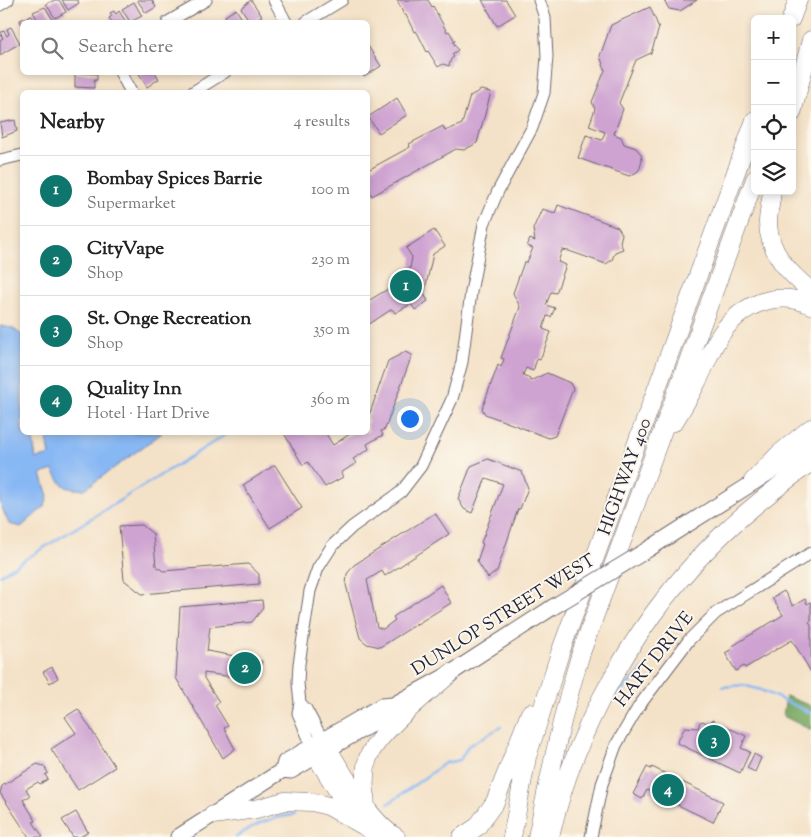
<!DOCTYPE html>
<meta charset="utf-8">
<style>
body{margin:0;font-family:"Sorts Mill Goudy",serif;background:#f6f6f6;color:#222}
.controls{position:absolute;right:15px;top:15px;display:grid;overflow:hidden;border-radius:8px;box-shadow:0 2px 8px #0003}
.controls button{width:45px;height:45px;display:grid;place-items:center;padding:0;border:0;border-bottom:1px solid #e0e0e0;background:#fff;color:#222;font:25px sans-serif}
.you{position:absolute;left:409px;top:418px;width:18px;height:18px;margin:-12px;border:4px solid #fff;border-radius:50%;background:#1a73e8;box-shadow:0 0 0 8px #1a73e833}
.badge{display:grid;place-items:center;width:32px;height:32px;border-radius:50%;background:#0f766e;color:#fff;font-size:16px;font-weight:700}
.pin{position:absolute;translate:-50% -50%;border:2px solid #fff;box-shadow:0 1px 5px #0006}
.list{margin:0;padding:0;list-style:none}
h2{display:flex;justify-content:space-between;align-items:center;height:65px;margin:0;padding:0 20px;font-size:21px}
h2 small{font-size:16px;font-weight:400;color:#767676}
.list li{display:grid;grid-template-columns:32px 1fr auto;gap:15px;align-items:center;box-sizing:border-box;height:70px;padding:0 20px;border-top:1px solid #e0e0e0}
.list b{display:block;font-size:19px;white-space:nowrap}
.list p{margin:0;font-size:16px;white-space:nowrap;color:#767676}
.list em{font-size:16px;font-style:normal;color:#767676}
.icon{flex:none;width:28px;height:28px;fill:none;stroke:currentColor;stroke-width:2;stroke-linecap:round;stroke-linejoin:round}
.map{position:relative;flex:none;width:811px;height:837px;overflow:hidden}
.search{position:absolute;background:#fff;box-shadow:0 2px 8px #0003;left:20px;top:20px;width:350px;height:55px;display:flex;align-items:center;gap:12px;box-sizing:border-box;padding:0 18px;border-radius:8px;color:#767676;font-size:19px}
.panel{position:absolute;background:#fff;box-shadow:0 2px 8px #0003;left:20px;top:90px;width:350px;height:345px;border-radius:8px}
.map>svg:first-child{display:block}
.forest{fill:#7aaa64;stroke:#4e6650}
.water{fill:#88b8f4;stroke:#556d98}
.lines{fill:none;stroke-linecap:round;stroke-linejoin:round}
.stream{stroke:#88b8f4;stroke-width:2.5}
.building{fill:#cea2d1}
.minor-casing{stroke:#6c656c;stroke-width:13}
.major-casing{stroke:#6c656c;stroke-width:17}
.highway-casing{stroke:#6c656c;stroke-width:19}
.minor{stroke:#fff;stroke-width:11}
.major{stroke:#fff;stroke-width:15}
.highway{stroke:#fff;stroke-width:18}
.major-bridge-casing{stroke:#6c656c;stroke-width:17;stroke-linecap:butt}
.major-bridge{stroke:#fff;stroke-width:15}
.labels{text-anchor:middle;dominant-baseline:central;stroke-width:4;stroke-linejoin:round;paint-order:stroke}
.street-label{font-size:18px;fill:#22223b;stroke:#fbf7ec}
</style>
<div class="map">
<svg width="811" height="837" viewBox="0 0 811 837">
<rect width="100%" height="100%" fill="#fbf7ec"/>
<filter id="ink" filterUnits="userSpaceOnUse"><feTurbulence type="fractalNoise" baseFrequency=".02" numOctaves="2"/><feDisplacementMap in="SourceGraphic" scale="10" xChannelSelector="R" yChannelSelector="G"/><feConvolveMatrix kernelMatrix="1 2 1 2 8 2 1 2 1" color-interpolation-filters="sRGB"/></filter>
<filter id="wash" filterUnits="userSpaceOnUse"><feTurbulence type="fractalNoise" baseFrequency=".0096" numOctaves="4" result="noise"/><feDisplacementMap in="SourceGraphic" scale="20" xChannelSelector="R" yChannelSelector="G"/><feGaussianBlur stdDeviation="1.12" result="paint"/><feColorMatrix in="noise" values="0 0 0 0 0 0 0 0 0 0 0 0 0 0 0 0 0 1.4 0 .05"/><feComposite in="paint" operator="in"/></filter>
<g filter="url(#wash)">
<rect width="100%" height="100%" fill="#f4e2c8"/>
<path class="forest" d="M786 696 811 706V730L783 716Z"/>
<path class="water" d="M0 326 12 328 22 335V432L32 433 36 459 50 455 46 433H162L85 489C66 490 62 487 53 470L41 474 48 496 45 506 21 527 9 524 0 503Z"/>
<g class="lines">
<path class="stream" d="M0 575 230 432
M723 687 743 685 761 690 811 713
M611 701 649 664
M388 804 445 763 460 760 468 746 501 727
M236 837C257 823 269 818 294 815"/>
</g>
<g id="blocks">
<path class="building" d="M55 0H59L66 12 55 18 46 4Z
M62 0H77L79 3 68 10Z
M137 0H152L156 7 146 13Z
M251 0 262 16 250 22 241 8Z
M397 0H428L432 7 433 6 447 32 449 31 455 41 453 42 458 50 452 54 454 57 451 59 449 66 443 64 438 67 428 51 427 52 418 34 416 31 414 32 406 15H404Z
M482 0H506L515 15 497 26Z
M664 0H697L680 11 669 9Z
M134 2 142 16 130 22 122 9Z
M45 7 53 20 48 22H39L33 12Z
M650 7 659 28 651 53 636 60 619 103 623 109 614 134 621 137 624 144 636 148 641 154 642 159 640 168 637 172 629 176 578 158 586 135 602 140 605 132 589 126 595 109 592 102 605 70 600 56 611 25Z
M236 9 244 22H227L225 16Z
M114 11 116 14 119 11 126 22H112L109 18 112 16 110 13Z
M31 15 36 22H22V25L20 20Z
M11 27 20 43 0 55V40L3 38 0 33 4 31 7 36 9 34 7 29Z
M368 46 381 66 364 77 361 72H368Z
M138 72H155L159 79 147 87Z
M75 73 97 74V80H94V88L75 87Z
M481 90 491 92 477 143 464 150 456 149 372 196 368 187V170L410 147 409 144 443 126 445 131 462 124 470 96Z
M397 98 407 115 379 133 368 117Z
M15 120 17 131 2 137 0 123Z
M558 205 618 227 622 234 620 242 623 249 615 252 612 260 606 264 569 251 562 250 558 262 566 265 556 293 551 292 546 305 555 308 551 317 547 316 543 329 551 332 540 360 537 359 533 371 526 368 523 375 530 378V381L547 373 570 383 573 389 555 436 549 438 485 414 482 409 498 365 501 367 504 359 501 358 520 307 513 293 524 262H527L533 248 527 246 530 239 535 241 533 229 542 209 555 213Z
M434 230 445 246 433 254 424 294 428 301 415 310 411 304 395 313 392 309 368 325V301L393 286 394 289 408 280 412 257 406 248Z
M405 352 412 355 385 429 381 431 383 435 367 444 369 449 353 459 356 463 341 473 343 477 325 487 308 462 303 465 283 432H325L333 445 353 432H368V415L370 413 388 361Z
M488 459 522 472 528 488 520 509H518L497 571 488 578 477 561 483 544 481 543 503 484 486 478 472 513 464 509 458 499 471 466Z
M275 465 302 508 270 528 243 485Z
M435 513 449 534 385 576 382 571 367 580 377 627 383 629 395 620 393 617 441 585 451 603 380 647 367 644 360 638 346 585 347 574 354 565Z
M142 525 153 534 156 566 163 571 248 564 259 574V584L142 594 124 580 119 526Z
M784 591 793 606 805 599 807 604 810 602 811 605V621L809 622 811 626V672L792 640 745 668 744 666 736 671 725 653 732 649 731 647 783 615 772 598Z
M262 600 263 608 252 622 210 627 207 651 262 661 261 669 247 679 204 673V678L219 702 215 705 228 726 224 728 235 749 223 758 176 678 180 607Z
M52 667 58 678 50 683 43 672Z
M78 709 115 767 78 790 51 749 76 733 65 717Z
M712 720 746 736 741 748 750 752 740 773 677 743 685 727 698 728 700 722 703 721 708 724Z
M754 754 761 758 755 772 747 768Z
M37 764 44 766 48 773 45 775 48 779 40 784 38 782 26 789 30 796 23 800 36 821 33 822 43 837H29L0 793 2 786Z
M647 767 651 769 652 767 723 802 713 822 647 790 642 799 633 794Z
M76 812 88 832 80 837H73L62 820Z"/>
</g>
</g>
<g filter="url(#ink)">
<use href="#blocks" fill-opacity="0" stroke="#6c656c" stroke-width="1"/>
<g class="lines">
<defs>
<path id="minor" d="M274 0 286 22
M0 5 8 0
M168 22 206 0
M306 22 342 0
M120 72 131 92
M193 92 225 72
M0 160 22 155
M300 703 306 709 326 746
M315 753 298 713 300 703 298 683 299 664 310 591 318 568 332 546 352 527 401 492 421 466 452 399 462 362 471 292 484 224 498 191 532 128 544 93 547 57 545 18 539 0
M591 837 602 784 616 745 639 706 689 640 716 613 811 553"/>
<path id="major" d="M647 550 811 446
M283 770 285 762 381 706 393 705 451 673 553 607
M178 837 283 770 291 771 387 715 393 705"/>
<path id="highway" d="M791 19 798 0
M792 113 811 40
M772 191C771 202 768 213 768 223 769 253 789 273 811 291
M674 422C682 409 690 396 697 382 705 367 711 348 721 334 742 304 777 289 811 305
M753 481 779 454 811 428
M328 749C344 775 370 822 396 837
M316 756 347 806 359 820
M366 808C365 792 363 774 368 758 377 733 429 692 451 673
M213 815 256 809 285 801 312 802 328 806 364 826 380 837
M462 837 477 827 495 802 530 713
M512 837 527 757 560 653 755 120
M537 837C550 775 562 713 581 653L755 179
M550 837C576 724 641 611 725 532 752 506 781 484 811 462"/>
</defs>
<use href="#minor" class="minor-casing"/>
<use href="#major" class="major-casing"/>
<use href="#highway" class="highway-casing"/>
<use href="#minor" class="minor"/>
<use href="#major" class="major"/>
<use href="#highway" class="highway"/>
<defs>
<path id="major-bridge" d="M553 607 647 550"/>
</defs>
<use href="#major-bridge" class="major-bridge-casing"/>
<use href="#major-bridge" class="major-bridge"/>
</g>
</g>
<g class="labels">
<g class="street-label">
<text transform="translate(626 477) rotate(-70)">HIGHWAY 400</text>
<text transform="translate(504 616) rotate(-32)">DUNLOP STREET WEST</text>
<text transform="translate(655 660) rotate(-52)">HART DRIVE</text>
</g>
</g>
</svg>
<div class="controls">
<button>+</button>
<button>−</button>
<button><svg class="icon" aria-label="locate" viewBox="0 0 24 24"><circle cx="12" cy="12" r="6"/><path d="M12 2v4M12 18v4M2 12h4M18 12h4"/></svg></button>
<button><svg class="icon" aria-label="layers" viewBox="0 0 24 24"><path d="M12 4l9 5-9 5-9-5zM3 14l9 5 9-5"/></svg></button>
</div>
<div class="you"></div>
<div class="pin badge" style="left:406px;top:286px">1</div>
<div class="pin badge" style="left:245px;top:668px">2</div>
<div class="pin badge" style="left:714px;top:741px">3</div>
<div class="pin badge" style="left:668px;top:790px">4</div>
<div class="search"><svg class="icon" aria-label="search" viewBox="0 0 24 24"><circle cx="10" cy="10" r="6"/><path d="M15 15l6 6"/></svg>Search here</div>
<section class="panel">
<h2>Nearby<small>4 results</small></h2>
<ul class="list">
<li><span class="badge">1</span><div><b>Bombay Spices Barrie</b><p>Supermarket</p></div><em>100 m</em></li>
<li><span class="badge">2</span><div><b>CityVape</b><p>Shop</p></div><em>230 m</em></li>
<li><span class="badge">3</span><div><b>St. Onge Recreation</b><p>Shop</p></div><em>350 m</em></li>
<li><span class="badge">4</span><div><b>Quality Inn</b><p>Hotel · Hart Drive</p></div><em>360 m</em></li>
</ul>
</section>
</div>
